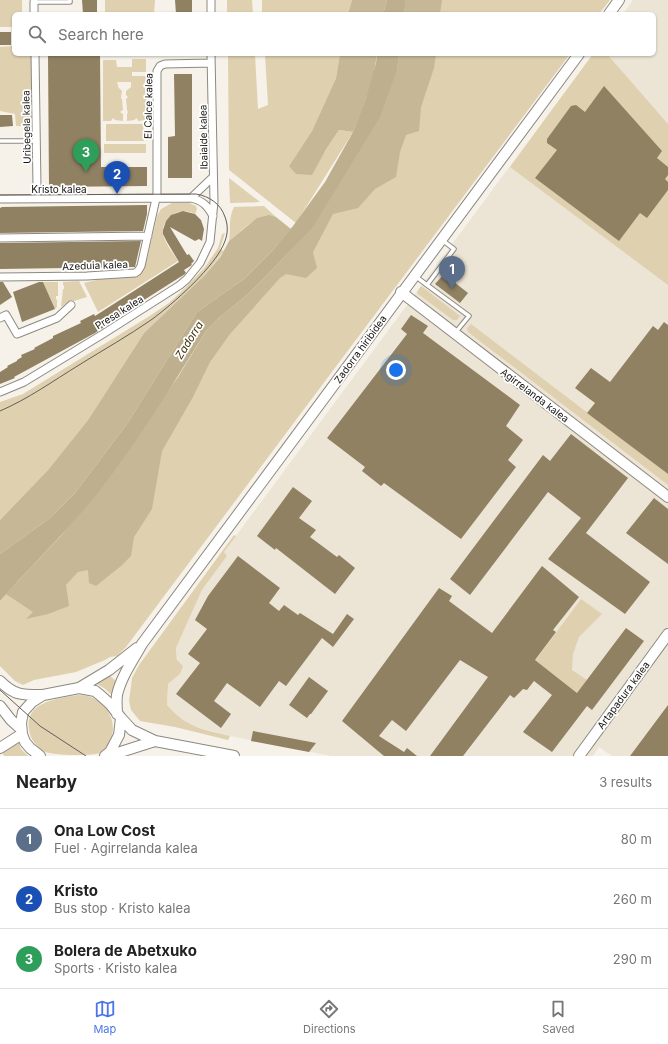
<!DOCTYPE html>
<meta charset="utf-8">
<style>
body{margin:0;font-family:Inter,sans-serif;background:#f2f2f2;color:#222}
.you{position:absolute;left:396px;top:370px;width:14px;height:14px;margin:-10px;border:3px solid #fff;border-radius:50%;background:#1a73e8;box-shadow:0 0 0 6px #1a73e833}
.badge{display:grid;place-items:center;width:26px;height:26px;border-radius:50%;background:#4c75e8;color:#fff;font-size:13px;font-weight:700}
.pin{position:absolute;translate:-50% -33px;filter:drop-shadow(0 1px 2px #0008)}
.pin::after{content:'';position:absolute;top:21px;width:14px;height:12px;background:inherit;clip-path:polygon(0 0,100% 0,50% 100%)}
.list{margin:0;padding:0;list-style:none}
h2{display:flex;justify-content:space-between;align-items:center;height:52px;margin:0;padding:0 16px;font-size:17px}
h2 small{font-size:13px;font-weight:400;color:#767676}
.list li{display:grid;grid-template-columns:26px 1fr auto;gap:12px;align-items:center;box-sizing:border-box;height:60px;padding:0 16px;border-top:1px solid #e0e0e0}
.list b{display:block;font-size:15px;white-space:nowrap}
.list p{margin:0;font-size:13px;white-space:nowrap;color:#767676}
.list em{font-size:13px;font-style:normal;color:#767676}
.icon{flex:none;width:22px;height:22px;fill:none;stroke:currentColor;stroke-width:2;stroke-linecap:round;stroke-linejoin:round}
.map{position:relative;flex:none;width:668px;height:756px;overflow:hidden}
.search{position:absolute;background:#fff;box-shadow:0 1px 3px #0004;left:12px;right:12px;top:12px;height:44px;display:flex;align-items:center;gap:10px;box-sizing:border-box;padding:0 14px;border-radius:6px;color:#767676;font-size:15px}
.sheet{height:232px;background:#fff}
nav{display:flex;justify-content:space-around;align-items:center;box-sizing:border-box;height:56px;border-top:1px solid #e0e0e0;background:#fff;font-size:11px;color:#767676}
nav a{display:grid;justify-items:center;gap:2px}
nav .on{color:#4c75e8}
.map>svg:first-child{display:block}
.built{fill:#ece5d5}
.green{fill:#dfd0b0}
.forest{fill:#c6b797}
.water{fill:#beaf8e}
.building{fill:#908162}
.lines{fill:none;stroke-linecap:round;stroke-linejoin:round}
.lane-casing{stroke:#8c8981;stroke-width:5.5}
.street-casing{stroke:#8c8981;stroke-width:9}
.secondary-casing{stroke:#8c8981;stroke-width:12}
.lane{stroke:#fff;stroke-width:3.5}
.street{stroke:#fff;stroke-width:7}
.secondary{stroke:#fff;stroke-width:10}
.tram{stroke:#625f5a;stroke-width:1}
.labels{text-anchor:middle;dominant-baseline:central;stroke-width:3.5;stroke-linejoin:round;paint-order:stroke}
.street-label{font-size:10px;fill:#161411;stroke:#fff}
.water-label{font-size:11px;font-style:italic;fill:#392900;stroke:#fff}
</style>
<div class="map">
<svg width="668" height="756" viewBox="0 0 668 756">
<rect width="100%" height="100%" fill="#f6f2e9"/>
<path class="built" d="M633 0H668V756H612L599 747 593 756H331L230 736 192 726 175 714 167 705 168 684 180 674 176 648 202 590 227 556 224 552 593 54H654V14H623Z"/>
<path class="green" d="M0 0H22V14H14V27H0Z
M105 0H155L154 14H105Z
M227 0H252L253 14H227Z
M262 0H352L348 14H262Z
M406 0H610L599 14H404Z
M12 32H14V54H32L36 127 16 126 15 114 0 111V47L13 46Z
M228 54H255L258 109 268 105 265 54H340L336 78 312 131 289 166 325 151 339 130 353 132 296 223 229 170Z
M399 54H570L126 647 117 656 110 657 105 660 76 672 34 680 23 685 15 681 0 666V601L20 579 287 255 397 70Z
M593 54H607L668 124V285L510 167Z
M132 59H146V72H132V76H146V81L144 83 146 85V95L144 97 146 99V110L144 112 146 114V120L138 121 137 118 134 120 127 121V114L128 112 127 110 126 99 128 97 126 95V91L131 87V82H117L118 85V87L122 91 121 98 122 99 123 110 120 112 123 114V121L115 120 113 118 111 121H103V60H116L117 67H132Z
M106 124H143L144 141H106Z
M104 144H146V153H104Z
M229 178 260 202 230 203Z
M172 203H189L196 206 197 209 195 214C181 206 162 216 163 233 164 242 173 253 178 261L98 312 84 283 109 277 141 273 148 256 157 216 161 209Z
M264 206 276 217C257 212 243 230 229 241 231 230 228 218 234 207Z
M225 233 220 249 224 251 205 275 144 333 88 420 48 470 0 520V402L23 394 148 317 169 303 184 289 205 267 218 248 222 234Z
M79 281 87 297 67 303 61 307 63 289H64V286L63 285V282Z
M43 282H58V296H56V299L57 300V307L55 309Z
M421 286 460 316 457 320H453L418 294 417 292Z
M471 324 668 474V485L468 332 467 328Z
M234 535 236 536 224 552 227 556 202 590 176 648 177 660 183 666 180 674 168 684 167 705C187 728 202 729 230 736L228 740 175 727 140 721 131 710 129 701 132 678 139 665Z
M581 599 602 614 579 637 573 654 572 670 587 680 583 686 600 699 594 706 539 663 518 684Z
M109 675 117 682 113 696 104 688 95 683Z
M78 695C110 695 126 733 100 753 92 756 52 756 43 751 39 748 33 742 31 737 19 703 54 699 78 695Z
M18 741 21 749 28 756H4L2 751Z"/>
<path class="forest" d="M352 0H387L383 14H348Z
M406 0H442L440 14H404Z
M340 54H377C374 81 363 107 353 132L339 130 325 151 312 175 296 174 289 166 312 131 336 78Z
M399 54H436L434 68 421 107 419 131 406 135 400 152 396 177 375 189 358 208 333 214 313 252 317 268 306 278 286 274 280 278 230 334 210 362 193 397 162 451 152 509 134 537 131 556 121 566 96 586 89 583 88 570 78 572 66 585 69 606 48 614 26 619 33 612 6 594 62 535 178 377 206 331 220 317 248 294 311 230 397 70Z
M269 215 276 217 291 229 273 250 244 279 197 312 127 424 75 493 50 518 0 554V520L48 470 88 420 144 333 205 275 221 256 229 241 257 218Z"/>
<path class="water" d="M387 0H406L404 14H383Z
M377 54H399L397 70 380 117 311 230 248 294 220 317 206 331C171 387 137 443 96 495 66 532 32 565 0 601V554L50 518 75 493 127 424 197 312 244 279 273 250 293 226 325 182 353 132 366 98 376 63Z"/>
<path class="building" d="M82 0H97V14H83Z
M175 0H192V14H176Z
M0 32H11V45H0Z
M48 54H100L101 167H147V186L49 187Z
M174 74H192V178H168V137L175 136Z
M604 86 662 151 657 158 668 167V175L665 179 668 182V190L647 218 640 213 619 241 535 178 557 150 547 143V139L571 106 576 105 585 112Z
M0 115H12L13 126 0 127Z
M147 205V214L143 231 0 233V208L2 207Z
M183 211 195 214 201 220 204 229 202 241 199 239 195 241 170 227 187 255 189 254 194 261 191 264 192 265 184 270 186 273 185 274 103 326 104 327 95 333 14 377 15 378 0 384V372L8 367 7 366 17 361V360L22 357 21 355 35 349 34 348 53 338V336L81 323 80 321 94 314 95 316 179 262 167 242 163 234V230L166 221 171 215Z
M141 241 135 267 0 269V243Z
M444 274 468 293 460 303 435 284Z
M0 282H3L12 297 0 305Z
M39 282H43L55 309 22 322 13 292Z
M411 315 428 326 423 333 520 405 506 426 523 440 508 460 516 467 461 539 384 483 381 486 362 471 365 467 327 438 407 334 401 329Z
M664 322 668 325V474L587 413 595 403 575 388 591 368 610 382 653 326 658 330Z
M571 434 628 478 586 533 650 582 625 614 548 559 581 518 548 492 470 595 450 579 543 455 550 461Z
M293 487 312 501 299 518 316 530 310 537 337 557 339 555 355 568 335 594 276 548 275 550 257 536Z
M654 498 668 509V564L626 533Z
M238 556 280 588 269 603 279 611 284 605 298 615 300 613 333 634 347 614 354 619 333 647 322 638 286 686 279 681 260 707 227 683 214 701 231 714 221 728 176 694 200 663 188 654 207 629 195 620 208 596Z
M542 566 579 597 553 630 556 632 535 660 577 693 626 628 644 641 592 710 587 706 552 752 523 732 552 695 534 681 527 690 523 689 514 698 510 695 463 756H430L488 677 460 660 406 731 392 720 379 736 404 752 407 748 417 756H384L342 721 439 588 452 596 449 601 492 633Z
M309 677 328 691 311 714H310L307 718 289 705Z
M668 705V756H630Z
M253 731 316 743 309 752 251 741Z"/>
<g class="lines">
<defs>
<path id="lane" d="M34 1V2H70V0
M0 141H36
M415 276 427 285 454 249 442 240
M427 285 469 316 455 333"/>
<path id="street" d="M211 0V14
M34 2V14
M35 54 37 188 36 199
M191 198 213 177
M0 199 191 198C203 201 207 205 213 216
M0 238 148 236
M0 277 87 276 135 273 138 271 141 266 157 194V71L160 66 165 64 211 63
M0 318 6 315 17 334 57 318 71 305
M0 392 24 382 103 334 180 285 187 279 200 263 210 242 214 202 211 54"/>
<path id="secondary" d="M609 14 619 0
M401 292 668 497
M0 681C14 695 21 695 41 695
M79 688 109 670 137 648
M0 706 11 720 21 729
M117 714C117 708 116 701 117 695 121 677 133 660 142 644L579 54
M0 748 22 734
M40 756 30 748 25 742 22 734 21 723 23 712 32 702 43 695 79 688 95 691 100 695 110 704 121 718 132 730 155 741 234 756
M105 756 110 752 119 735 121 718
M108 756 155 741
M579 756 668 634"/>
</defs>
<use href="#lane" class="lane-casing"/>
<use href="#street" class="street-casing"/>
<use href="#secondary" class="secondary-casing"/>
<use href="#lane" class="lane"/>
<use href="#street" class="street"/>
<use href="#secondary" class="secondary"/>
<path class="tram" d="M0 195 196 194C209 196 221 204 225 217 228 225 228 233 225 241 217 265 172 305 151 320 128 336 103 350 79 365 53 381 28 399 0 411
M0 690 40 726 86 756"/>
</g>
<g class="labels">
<g class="street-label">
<text transform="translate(148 106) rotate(-89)">El Calce kalea</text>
<text transform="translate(26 127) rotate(-91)">Uribegela kalea</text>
<text transform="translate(203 137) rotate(-91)">Ibaialde kalea</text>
<text x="59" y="189">Kristo kalea</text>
<text transform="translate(95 265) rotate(-2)">Azeduia kalea</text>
<text transform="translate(119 312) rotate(-32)">Presa kalea</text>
<text transform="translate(360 349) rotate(-54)">Zadorra hiribidea</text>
<text transform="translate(535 395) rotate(37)">Agirrelanda kalea</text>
<text transform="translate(623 695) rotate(-54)">Artapadura kalea</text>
</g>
<g class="water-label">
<text transform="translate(189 340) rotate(-58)">Zadorra</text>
</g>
</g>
</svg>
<div class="you"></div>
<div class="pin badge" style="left:452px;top:289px;background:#5c6f8a">1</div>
<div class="pin badge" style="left:117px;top:194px;background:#1a4fb4">2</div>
<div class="pin badge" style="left:86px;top:172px;background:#2e9e5b">3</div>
<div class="search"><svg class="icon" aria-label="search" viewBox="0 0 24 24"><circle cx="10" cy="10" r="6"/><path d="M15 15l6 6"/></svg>Search here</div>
</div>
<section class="sheet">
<h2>Nearby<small>3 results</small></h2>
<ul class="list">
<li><span class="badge" style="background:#5c6f8a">1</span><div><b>Ona Low Cost</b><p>Fuel · Agirrelanda kalea</p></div><em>80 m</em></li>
<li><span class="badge" style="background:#1a4fb4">2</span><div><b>Kristo</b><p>Bus stop · Kristo kalea</p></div><em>260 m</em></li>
<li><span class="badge" style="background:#2e9e5b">3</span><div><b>Bolera de Abetxuko</b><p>Sports · Kristo kalea</p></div><em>290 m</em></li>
</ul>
</section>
<nav>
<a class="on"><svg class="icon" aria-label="map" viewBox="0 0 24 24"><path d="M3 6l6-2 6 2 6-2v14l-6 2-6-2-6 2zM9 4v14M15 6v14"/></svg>Map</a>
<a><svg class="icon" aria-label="directions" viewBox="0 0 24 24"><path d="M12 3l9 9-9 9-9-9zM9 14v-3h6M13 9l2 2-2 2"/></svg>Directions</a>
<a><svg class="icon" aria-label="saved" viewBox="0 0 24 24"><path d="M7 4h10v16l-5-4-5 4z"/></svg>Saved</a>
</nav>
